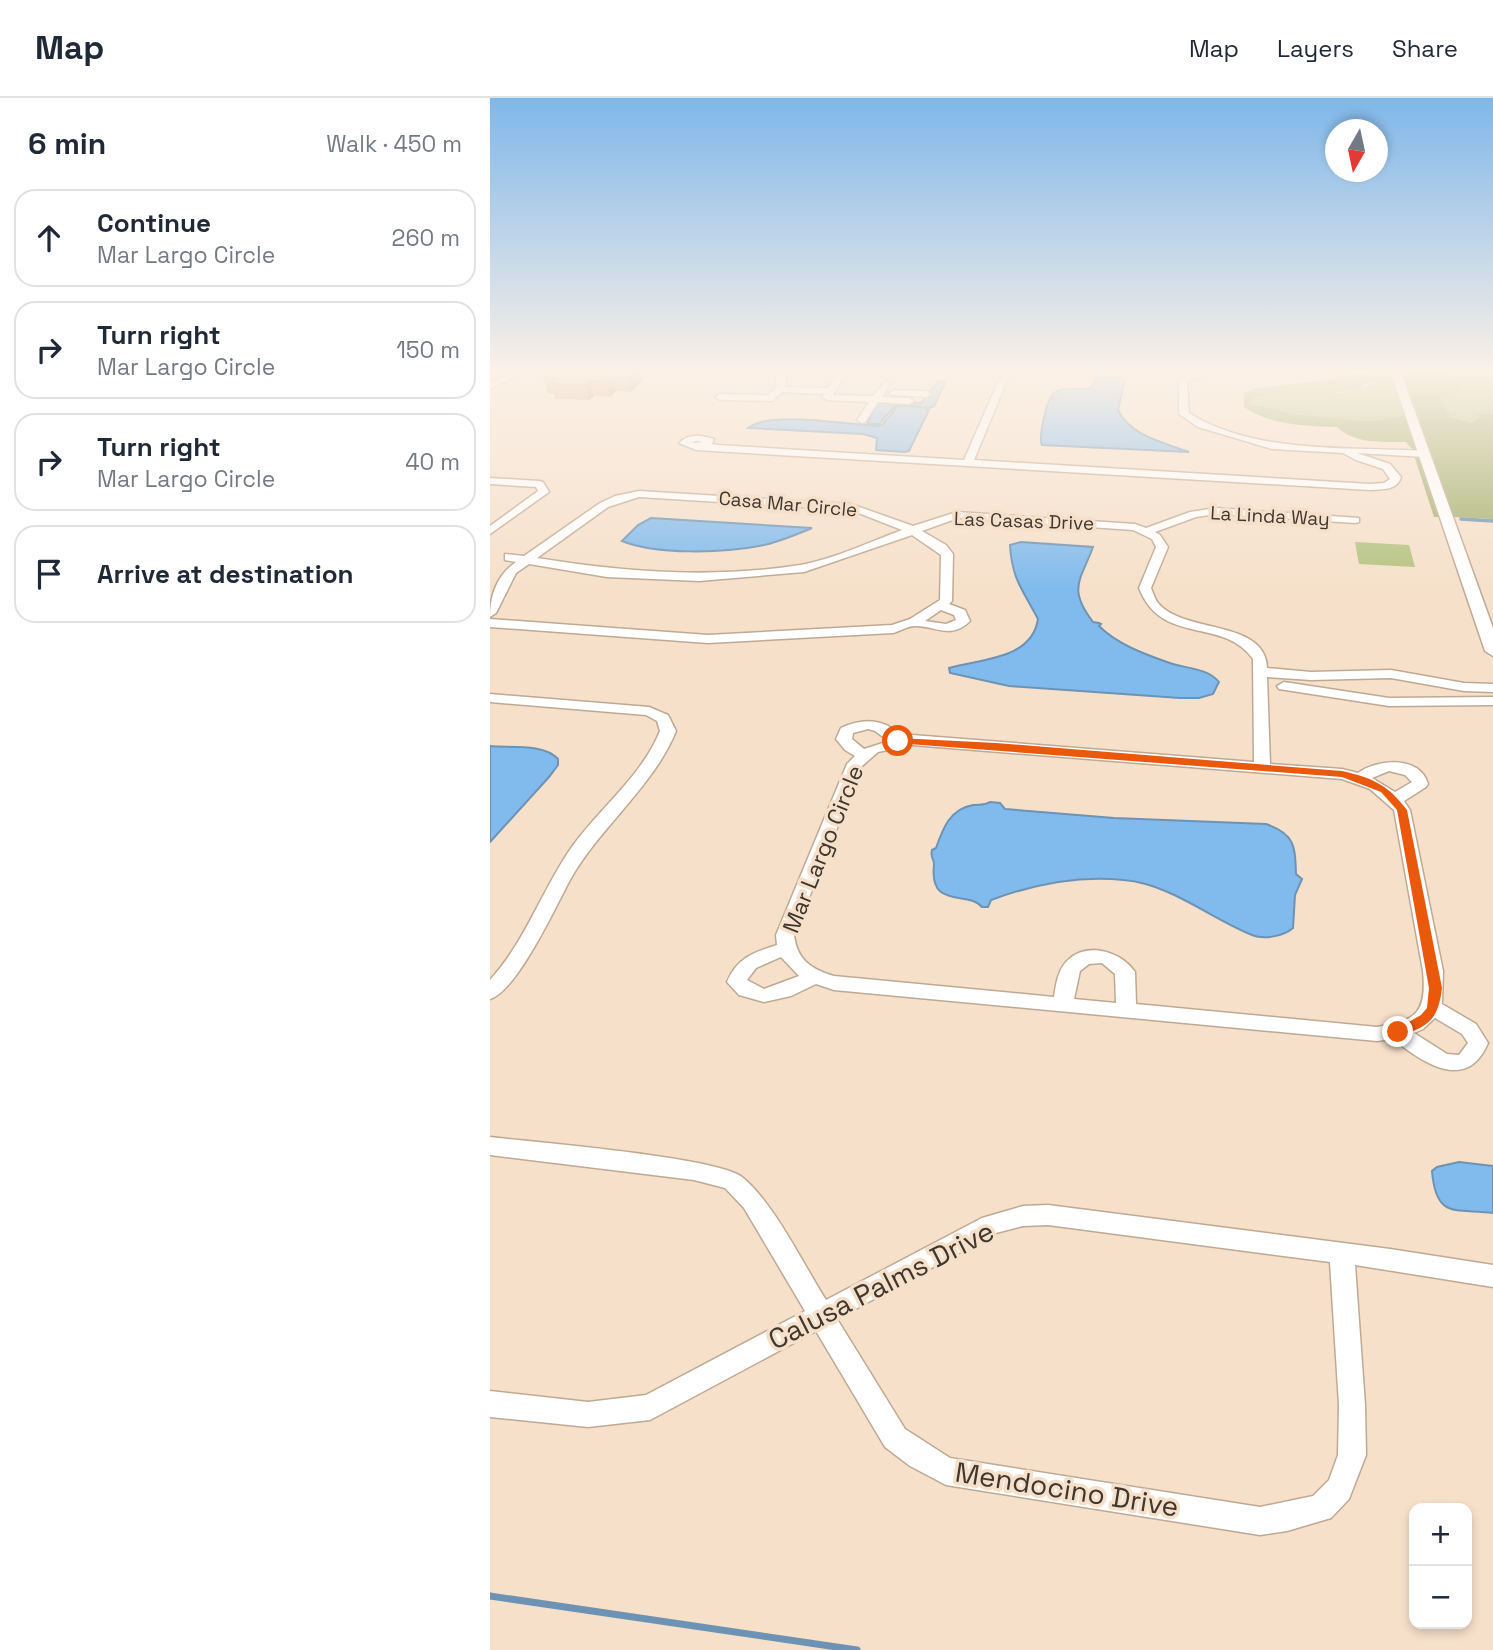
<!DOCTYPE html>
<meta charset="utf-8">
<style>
body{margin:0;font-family:"Space Grotesk",sans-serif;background:#f2f2f3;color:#1f2937}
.controls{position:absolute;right:21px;bottom:21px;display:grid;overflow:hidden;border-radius:14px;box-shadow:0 4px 10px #0003}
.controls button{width:63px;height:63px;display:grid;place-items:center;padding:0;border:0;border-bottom:2px solid #e0e1e3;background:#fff;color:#1f2937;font:35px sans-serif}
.compass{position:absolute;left:835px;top:21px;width:63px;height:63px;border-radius:50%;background:#fff;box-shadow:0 4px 10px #0003;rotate:189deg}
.stop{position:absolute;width:21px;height:21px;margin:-16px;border:5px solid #ea580c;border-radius:50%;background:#fff}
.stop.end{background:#ea580c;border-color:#fff;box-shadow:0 2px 7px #0008}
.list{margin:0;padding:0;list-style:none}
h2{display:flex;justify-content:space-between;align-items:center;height:91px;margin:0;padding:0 28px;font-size:30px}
h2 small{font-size:23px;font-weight:400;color:#747a83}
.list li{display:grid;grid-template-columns:46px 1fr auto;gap:21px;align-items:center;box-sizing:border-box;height:98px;margin:0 14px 14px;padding:0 14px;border:2px solid #e0e1e3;border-radius:21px}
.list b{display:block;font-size:26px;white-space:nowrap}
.list p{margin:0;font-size:23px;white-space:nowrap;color:#747a83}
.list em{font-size:23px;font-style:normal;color:#747a83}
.icon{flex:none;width:38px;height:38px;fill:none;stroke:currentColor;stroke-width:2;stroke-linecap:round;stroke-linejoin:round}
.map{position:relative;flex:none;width:1003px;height:1552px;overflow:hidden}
header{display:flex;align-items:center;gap:42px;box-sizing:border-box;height:98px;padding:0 35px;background:#fff;border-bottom:2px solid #e0e1e3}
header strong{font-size:33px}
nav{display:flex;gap:38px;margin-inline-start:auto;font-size:24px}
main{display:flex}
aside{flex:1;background:#fff}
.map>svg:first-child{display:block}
.green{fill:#b4c380}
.forest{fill:#a1af6b}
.water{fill:#81bbed;stroke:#6d93b4;stroke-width:2}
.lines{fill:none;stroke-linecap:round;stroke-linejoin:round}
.stream-far1{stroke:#6d93b4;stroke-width:3.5}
.stream{stroke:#6d93b4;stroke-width:7}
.minor-casing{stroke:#bea994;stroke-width:3}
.tertiary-casing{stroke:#bea994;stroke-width:3}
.minor{fill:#fff;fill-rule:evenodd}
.tertiary{fill:#fff;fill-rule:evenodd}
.wall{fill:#cc9e70}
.shaded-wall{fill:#a6815b}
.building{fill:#edb882;stroke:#a6815b;stroke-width:2}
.route{fill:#ea580c}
.labels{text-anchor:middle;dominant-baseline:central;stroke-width:7;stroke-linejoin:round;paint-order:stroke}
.far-street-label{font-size:19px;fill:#3f362e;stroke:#f6e0ca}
.street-label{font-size:23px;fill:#3f362e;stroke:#f6e0ca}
.near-street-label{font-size:28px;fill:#3f362e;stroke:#f6e0ca}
</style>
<header>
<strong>Map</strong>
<nav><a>Map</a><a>Layers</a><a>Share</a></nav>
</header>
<main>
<aside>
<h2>6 min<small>Walk · 450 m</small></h2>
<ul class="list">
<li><svg class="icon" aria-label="ahead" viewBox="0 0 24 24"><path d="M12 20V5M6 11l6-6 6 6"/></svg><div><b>Continue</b><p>Mar Largo Circle</p></div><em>260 m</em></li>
<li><svg class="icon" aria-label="right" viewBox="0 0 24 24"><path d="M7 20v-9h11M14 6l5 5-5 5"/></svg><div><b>Turn right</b><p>Mar Largo Circle</p></div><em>150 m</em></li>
<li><svg class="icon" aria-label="right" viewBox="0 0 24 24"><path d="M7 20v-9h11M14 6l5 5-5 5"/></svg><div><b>Turn right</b><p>Mar Largo Circle</p></div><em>40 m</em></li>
<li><svg class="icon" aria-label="arrive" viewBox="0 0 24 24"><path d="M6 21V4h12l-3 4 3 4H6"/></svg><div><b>Arrive at destination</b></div></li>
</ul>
</aside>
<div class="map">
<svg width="1003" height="1552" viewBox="0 0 1003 1552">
<rect width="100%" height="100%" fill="#f6e0ca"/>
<path class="green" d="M956 272H1003V316H989L983 325 961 319 950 300 956 296 966 280Z
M902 278 917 317 885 323H874L804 316 760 307V303C784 290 827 298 855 294 871 292 886 283 902 278Z
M865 444 919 447 925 469 869 466Z"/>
<path class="forest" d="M919 272C941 272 962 267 972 291L950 300 961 319 983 325 989 316H1003V421L962 419 912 279 919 275Z
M863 276 902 278 875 286 869 291 827 297H778L765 300 760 306 804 316 874 323H885L917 317 952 419H944L922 351 916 344C893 344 864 346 847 329 816 328 780 327 754 309V295L766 290 829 283Z"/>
<path class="water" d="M608 276H624L635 282 628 312C640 338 675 345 699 354L552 347C548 340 557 300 564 295 573 288 591 293 602 290L605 279Z
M448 283H456L444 308 439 310 406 307 389 326H377L388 303 431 305Z
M408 308H428L439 312 419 353 415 354 386 352 387 340 373 336 258 330C280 312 359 327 388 328L392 327Z
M161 420 322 430C305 437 287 445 269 448 233 455 166 457 132 443L148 427Z
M531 444 603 449C591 482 577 490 603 524L609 525 611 526 609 528C627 546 654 556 677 564 694 571 717 569 729 584L723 596 709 600H690L519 588 460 575 459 570C489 561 542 562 548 521 533 492 522 482 520 447Z
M0 648C20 650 54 645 68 661V667L59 679 0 744Z
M500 704 510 705 515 711 624 720 776 726C805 736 805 748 806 776L812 781 805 797 803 830C794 838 774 842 762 837 720 820 680 786 634 782 587 777 544 786 501 802L498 809H492C478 792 439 812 444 767 444 759 440 760 442 752L446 750C453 730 460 711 483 707 491 706 494 708 500 704Z
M969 1064 1003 1068V1115C966 1110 946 1122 942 1073L947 1069Z"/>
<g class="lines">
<path class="stream-far1" d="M971 421 1003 423"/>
<path class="stream" d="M0 1498 367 1552"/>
<defs>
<path id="minor" d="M27 272H37L0 291V285Z
M292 272H301L295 279 296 289 338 290 350 272H358L343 297 383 298 396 283 400 286 392 299 419 300 424 303 419 306 388 304 375 324 372 325 367 322 379 304 337 302 332 299 335 296 292 294 282 303 230 302 225 299 230 296 279 297 287 288 286 279Z
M514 272H522V279L516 285 484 362 880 386 894 385 900 381 893 371 866 362 853 355 782 351 708 329 689 316V283C705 271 727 271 746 272L711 278 697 284 699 315C763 356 861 349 935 353L940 356 935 359 867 355 900 366 911 379C907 393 892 391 880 392L206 352 189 345C199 335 211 337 224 341L222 346 228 347 474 362 508 284 514 278ZM206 343 213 344 201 345Z
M404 292 436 293 441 296 436 299 401 297 399 295Z
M0 380 49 383 53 384 59 394 0 436V428L48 393 46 389 0 386Z
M149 393 361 406 423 428 467 414 645 426 656 430 700 414 726 410 869 420V424L865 425 726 416 706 419 665 434 670 437 678 449 661 490C663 495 665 501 668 505 693 536 776 521 777 570L821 574 901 572 974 585 1003 586V594L974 593 901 580 821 582 777 579 780 666 852 671 868 675C887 661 930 657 938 686L936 689 914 703 920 712 953 873 952 906 986 926 998 945C977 995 933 965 903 941L887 943 344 892 326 886 301 898 274 904 249 897 237 884C247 860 264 854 287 847L286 837 357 666 365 658 355 652 346 641 351 630C374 619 395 621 413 639L422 637 764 664 763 561C733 518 672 549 649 490L666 449 662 441 643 432 468 420 432 433 456 447 463 456 462 503 459 506 475 512 480 523C461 542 446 528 425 528 418 528 410 533 403 535L218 545 0 529V521L218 537 402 527 420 521 450 502 451 457 422 437 314 474 209 483 117 479 39 466 26 475 6 515 0 519C0 497 7 477 26 464L15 462V456L34 458 110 405 125 398ZM149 399 361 412 412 432C382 443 341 462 310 467 222 481 134 474 47 460L118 409ZM451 512 464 517 466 522 456 526 435 523ZM378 631 385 633 399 643 374 651 362 641 363 635ZM422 647 852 681 880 691 904 712 933 873C937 914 927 923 887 929L646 906 645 874C631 853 596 843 577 863 568 872 566 886 564 899L344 878C321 871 307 862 304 837L372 668 388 654ZM899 673 915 677 922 684 905 694 882 680ZM291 859 309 878 274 891 257 882 266 870ZM612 865 625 876 626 905 584 901 590 873 599 866ZM945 920 972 936 978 945 969 957 957 956 924 935 933 931Z
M794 584 899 600 1003 599V607L899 608 789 591 787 588Z
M0 596 159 609 178 617 186 633C164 688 109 730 80 782 66 808 27 893 0 901V882C34 845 51 795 79 753 107 712 151 680 170 633L167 623 156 617 0 604Z
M0 1039C42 1044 228 1059 252 1079 284 1105 313 1166 336 1202L492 1120 533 1108 558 1107 900 1151 1003 1167V1189L865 1167 875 1307 876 1357 859 1401 841 1420 797 1433 770 1437 456 1387 420 1368 395 1349 326 1233 160 1322 98 1329 0 1319V1293L98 1304 156 1297 315 1213 254 1110 235 1090 204 1082 0 1057ZM558 1127 840 1164 849 1307 848 1357 839 1382 823 1398 770 1409 460 1360 415 1331 347 1221 506 1135 533 1128Z"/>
<path id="tertiary" d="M900 272H910L1003 530V558L995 553Z"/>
</defs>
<use href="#minor" class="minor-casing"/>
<use href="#tertiary" class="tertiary-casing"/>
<use href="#minor" class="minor"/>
<use href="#tertiary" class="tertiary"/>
</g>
<path class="wall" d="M151 272 153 283 140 294 126 293 120 299 104 298 99 302 65 301 64 296 57 295 54 280Z"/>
<path class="shaded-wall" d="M147 272H151L153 283 140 294 138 279Z
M124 279 126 293 120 299 117 284Z
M101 283 104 298 99 302 96 287Z"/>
<path class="building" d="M66 272H147L138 279H124L117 284 101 283 96 287 62 286 68 281 54 280Z"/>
<linearGradient id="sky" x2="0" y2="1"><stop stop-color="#7fb7ea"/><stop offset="0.56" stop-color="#fbf1e7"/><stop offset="1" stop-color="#fbf1e7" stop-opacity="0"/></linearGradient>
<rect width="1003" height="489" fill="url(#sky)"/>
<path class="route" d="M408 640 506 645 852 673C883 680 898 687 917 712L952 890C948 923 938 929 908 938L901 934 931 917 937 910 939 890 907 712 891 694 852 679 405 645 403 643Z"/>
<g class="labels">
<g class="far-street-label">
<text transform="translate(298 406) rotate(5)">Casa Mar Circle</text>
<text transform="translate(780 418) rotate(3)">La Linda Way</text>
<text transform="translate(534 423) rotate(2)">Las Casas Drive</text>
</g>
<g class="street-label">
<text transform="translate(333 751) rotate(-68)">Mar Largo Circle</text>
</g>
<g class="near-street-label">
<text transform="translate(391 1187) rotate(-27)">Calusa Palms Drive</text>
<text transform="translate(577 1391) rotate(9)">Mendocino Drive</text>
</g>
</g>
</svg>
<div class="controls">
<button>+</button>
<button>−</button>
</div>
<svg class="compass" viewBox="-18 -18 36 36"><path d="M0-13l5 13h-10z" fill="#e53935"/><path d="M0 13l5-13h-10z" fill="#747a83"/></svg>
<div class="stop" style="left:408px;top:643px"></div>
<div class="stop end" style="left:908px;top:934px"></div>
</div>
</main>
